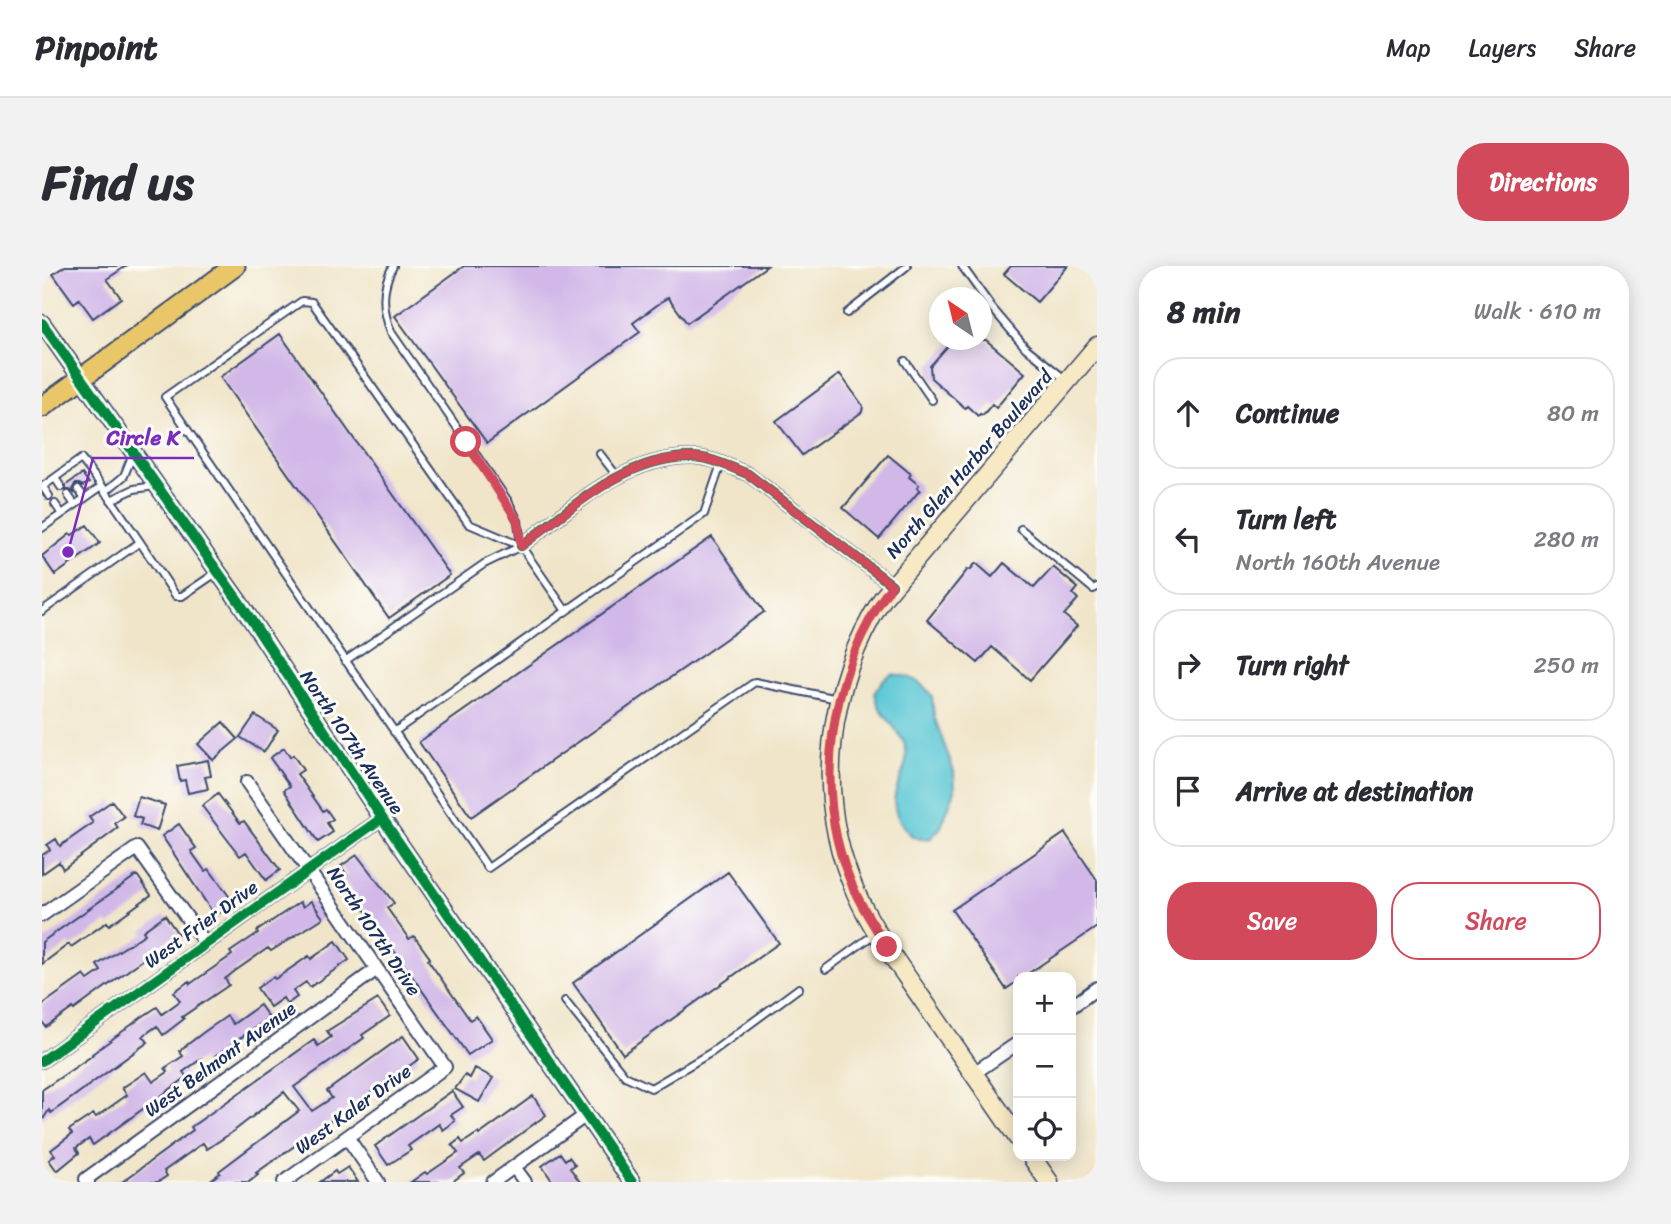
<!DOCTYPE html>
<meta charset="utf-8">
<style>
body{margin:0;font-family:Sriracha,sans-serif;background:#f2f2f3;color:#2b2b33}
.controls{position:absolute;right:21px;bottom:21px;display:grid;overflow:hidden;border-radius:14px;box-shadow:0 4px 18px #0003}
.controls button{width:63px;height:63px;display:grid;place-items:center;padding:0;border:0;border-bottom:2px solid #e1e1e2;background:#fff;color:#2b2b33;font:35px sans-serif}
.compass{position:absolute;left:887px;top:21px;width:63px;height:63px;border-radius:50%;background:#fff;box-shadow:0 4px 18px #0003;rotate:325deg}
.stop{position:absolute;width:21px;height:21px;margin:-16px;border:5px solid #d1495b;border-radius:50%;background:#fff}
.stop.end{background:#d1495b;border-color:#fff;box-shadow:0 2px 7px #0008}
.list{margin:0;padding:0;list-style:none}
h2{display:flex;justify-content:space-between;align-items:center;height:91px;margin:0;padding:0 28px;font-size:30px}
h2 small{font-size:23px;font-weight:400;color:#7c7c81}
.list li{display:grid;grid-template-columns:46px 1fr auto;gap:21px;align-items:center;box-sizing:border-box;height:112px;margin:0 14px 14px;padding:0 14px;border:2px solid #e1e1e2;border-radius:28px}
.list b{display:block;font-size:26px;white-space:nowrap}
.list p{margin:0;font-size:23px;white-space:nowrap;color:#7c7c81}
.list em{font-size:23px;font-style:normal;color:#7c7c81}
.actions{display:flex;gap:14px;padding:21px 28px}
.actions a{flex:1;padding:16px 0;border:2px solid #d1495b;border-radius:28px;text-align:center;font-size:24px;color:#d1495b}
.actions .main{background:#d1495b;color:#fff}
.icon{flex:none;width:38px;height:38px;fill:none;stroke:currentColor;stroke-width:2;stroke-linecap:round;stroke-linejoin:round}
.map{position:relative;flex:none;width:1055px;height:916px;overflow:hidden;border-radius:28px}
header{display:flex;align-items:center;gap:42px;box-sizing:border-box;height:98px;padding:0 35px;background:#fff;border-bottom:2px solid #e1e1e2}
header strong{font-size:33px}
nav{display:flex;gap:38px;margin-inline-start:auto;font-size:24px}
.intro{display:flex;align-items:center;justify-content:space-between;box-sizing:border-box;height:168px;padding:0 42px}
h1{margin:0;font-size:49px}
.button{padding:18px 32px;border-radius:28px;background:#d1495b;color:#fff;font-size:24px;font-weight:700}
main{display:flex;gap:42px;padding:0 42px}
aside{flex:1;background:#fff;border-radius:28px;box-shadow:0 4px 18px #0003}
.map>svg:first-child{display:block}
.water{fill:#5cc8d5;stroke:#3c7c9a;stroke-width:2}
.building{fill:#d1b8e8}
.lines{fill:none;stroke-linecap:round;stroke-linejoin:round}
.service-casing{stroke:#3b4a6e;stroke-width:10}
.minor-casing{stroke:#3b4a6e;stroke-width:16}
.tertiary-casing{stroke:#3b4a6e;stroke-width:19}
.secondary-casing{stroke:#3b4a6e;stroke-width:21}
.primary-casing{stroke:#3b4a6e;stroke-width:23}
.service{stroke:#fff;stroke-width:6}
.minor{stroke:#fff;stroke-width:12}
.tertiary{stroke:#fff;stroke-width:16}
.secondary{stroke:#f6e9c3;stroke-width:18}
.primary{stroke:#e9c769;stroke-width:19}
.cycleway-casing{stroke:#fdfcf7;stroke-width:15}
.cycleway{stroke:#00873e;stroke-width:10}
.route{stroke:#d1495b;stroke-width:9}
.labels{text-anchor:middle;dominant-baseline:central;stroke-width:6;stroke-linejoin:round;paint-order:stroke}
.street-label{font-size:19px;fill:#1b2f5e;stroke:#fdfcf7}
.leader{fill:none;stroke:#7b2cbf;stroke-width:2.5}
.callout-dot{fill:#7b2cbf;stroke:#fdfcf7;stroke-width:2.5}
.callout-label{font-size:21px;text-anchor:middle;font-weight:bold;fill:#7b2cbf;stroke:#fdfcf7;stroke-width:6;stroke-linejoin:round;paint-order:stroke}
</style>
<header>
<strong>Pinpoint</strong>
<nav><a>Map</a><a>Layers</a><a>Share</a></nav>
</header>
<div class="intro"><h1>Find us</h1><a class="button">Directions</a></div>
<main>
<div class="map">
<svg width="1055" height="916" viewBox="0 0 1055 916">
<rect width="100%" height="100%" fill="#fdfcf7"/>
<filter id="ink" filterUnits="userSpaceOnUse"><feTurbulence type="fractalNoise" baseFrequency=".0143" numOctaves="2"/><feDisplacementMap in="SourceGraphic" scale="14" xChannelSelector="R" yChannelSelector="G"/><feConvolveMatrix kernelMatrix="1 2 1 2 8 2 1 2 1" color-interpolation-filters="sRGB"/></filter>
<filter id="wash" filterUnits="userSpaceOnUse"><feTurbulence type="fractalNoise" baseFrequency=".00686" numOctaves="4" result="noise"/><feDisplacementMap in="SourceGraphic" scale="28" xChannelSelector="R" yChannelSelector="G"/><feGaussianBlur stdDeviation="1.57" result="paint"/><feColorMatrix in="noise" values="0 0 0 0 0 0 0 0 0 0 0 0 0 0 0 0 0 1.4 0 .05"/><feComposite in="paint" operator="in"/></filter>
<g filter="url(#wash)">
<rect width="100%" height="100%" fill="#f0e5c9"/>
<path class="water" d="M850 408C868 410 879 415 890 430L892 450 912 506 913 524 899 561 889 572C879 574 872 573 865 565 832 526 875 509 862 477 854 458 835 448 833 426L842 413Z"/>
<g id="blocks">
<path class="building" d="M23 0H84L65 13 79 32 51 52 37 33 32 37 11 8Z
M422 0H725L645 57 626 31 591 57 598 66 445 177 353 50Z
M969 0H1026L995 36 962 8Z
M238 68 408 309 347 352 178 111Z
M911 74H944L983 107 954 142 950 138 941 149 938 148 936 150 925 140 923 142 889 112 888 100Z
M798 108 821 140 820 146 760 189 734 155Z
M846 189 869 208 867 211 877 219 875 222 878 224 837 273 801 242Z
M40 208 47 217 41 220 37 218H33L31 222 32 227 28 224H24V219Z
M45 259 58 277 13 309 0 290 28 268 30 269Z
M670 271 722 346 429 551 377 476Z
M934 297 950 311 962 297 992 322 1011 301 1036 322 1031 328 1036 333 1022 349 1035 360 988 414 950 381 936 397 885 354 926 303 928 304Z
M213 449 236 464 222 486 198 471Z
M181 456 196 473 171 494 156 478Z
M242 482 248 491 251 489 261 504 255 508 281 545 284 543 291 553 285 557 291 566 276 576 242 524 248 520 228 492Z
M166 494 169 510 163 511 166 523 146 527 143 514 138 515 135 500Z
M176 528 198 557 202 555 238 604 224 614 204 586 198 590 160 540Z
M97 531 123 539 115 565 98 559 100 553 91 550Z
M70 535 82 551 73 557 76 562 21 603 17 596 0 608V589L8 584 5 579 14 573 18 580 51 557 47 551Z
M137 558 154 582 149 585 163 605 167 603 192 637 173 650 120 570Z
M1023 567 1055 614V661L981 711H976V715L964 723 910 644Z
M315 589 352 637 345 642 367 673 372 670 388 692 386 694 428 754 434 750 450 773 426 789 301 613 305 609 299 600Z
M686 606 737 677 581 788 531 717Z
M95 609 109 629 67 659 65 656 29 681 27 678 0 698V676Z
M269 635 281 652 229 685 226 682 193 705 183 713 187 719 140 751 142 753 121 769 115 760 101 770 106 776 9 847 7 844 0 855V824L51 789 50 788 100 751 115 741 120 748 138 735 132 726 147 715 148 718 190 689 188 686 216 667 215 665 258 636 261 641Z
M123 649 136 668 32 744 31 742 4 761 0 755V739L42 709 46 714 59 705 55 699 103 668 101 665Z
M294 675 307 694 268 721 264 716 251 725 255 731 245 738 241 732 228 741 215 722 231 711 233 713 267 690 269 693Z
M336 733 348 750 320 769 322 772 252 821 270 845 290 832 285 825 361 770 377 793 214 907 216 909 207 916H166L178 907 177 905 257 845 242 826 192 865 165 883 161 877 129 900 122 905 125 910 116 916H80L151 864 149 861 272 774 276 780 289 771 285 765Z
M218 739 227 752 173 790 175 792 164 800 159 793 141 806 145 811 51 879 47 873 34 882 37 887 15 905 7 894 13 889 9 884 30 868 27 864 51 848 54 851 85 829 80 822 104 806 111 816 126 806 123 802 141 790 137 785 162 766 185 750 191 758Z
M433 802 451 812 437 836 413 823 423 809 428 812Z
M410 825 421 841 409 849 413 855 401 864 397 858 366 880 369 884 346 899 333 880Z
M491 830 504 849 442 895 437 889 418 902 422 907 410 916H369L383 906 385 908 416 887 410 879 418 873 421 877 436 867 437 869Z
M518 887 523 894 527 891 533 899 528 902 538 916H511L500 900Z
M306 901 316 916H278L293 905 295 908Z"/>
</g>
</g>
<g filter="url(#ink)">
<use href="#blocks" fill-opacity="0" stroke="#3b4a6e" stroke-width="2"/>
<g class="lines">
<defs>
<path id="service" d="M351 0C339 22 340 43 349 66L466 235 476 255 479 280 524 345
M920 0 950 42 984 82 1024 114
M805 47 865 0
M863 95 890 134
M558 188 575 210
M13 212 19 221
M0 221 39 193 60 220
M1 221 7 230
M36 223 43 232
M63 226 82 210 90 190
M26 229 33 239
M69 234 92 223 113 220
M13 238 20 248
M0 262 60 220 98 276
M979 263 1051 323 1055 321
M479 280 427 258 270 36 260 35 123 131 446 602 713 416 796 433
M0 345 98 276 134 330H140L174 307
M303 395 442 298 479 280
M352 466 662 248 679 198
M784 703 834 667
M523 735 583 810 609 822 670 786 757 722"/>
<path id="minor" d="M479 280C530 242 582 191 649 191 669 191 688 201 706 208L850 319
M205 516 403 801 242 916
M0 649 95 582 163 677
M1029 741 1055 722
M0 795 340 552
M932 807 976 777
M305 871 336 916
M472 901 483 916
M46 916 44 913 335 703
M451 916 544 849"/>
<path id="tertiary" d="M0 57 198 337 340 552 590 916"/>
<path id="secondary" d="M976 872C943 824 909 775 876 727 854 695 830 663 814 627 771 531 785 419 841 332L1055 80
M989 890 1007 916"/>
<path id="primary" d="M0 141 193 0"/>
</defs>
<use href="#service" class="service-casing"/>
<use href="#minor" class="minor-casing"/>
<use href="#tertiary" class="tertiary-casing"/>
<use href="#secondary" class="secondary-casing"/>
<use href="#primary" class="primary-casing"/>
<use href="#service" class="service"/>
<use href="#minor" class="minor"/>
<use href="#tertiary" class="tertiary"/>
<use href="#secondary" class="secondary"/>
<use href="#primary" class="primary"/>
<defs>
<path id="cycleway" d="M0 57 198 337 340 552 590 916
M479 280C530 242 582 191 649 191 669 191 688 201 706 208L850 319
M0 795 340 552"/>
</defs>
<use href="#cycleway" class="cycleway-casing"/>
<use href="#cycleway" class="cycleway"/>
</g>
</g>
<g class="lines" filter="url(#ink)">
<path class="route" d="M424 176 476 255 479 280C530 243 582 191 649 191 669 191 688 201 706 208L850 319C786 407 767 530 815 630 824 648 835 664 845 681"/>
</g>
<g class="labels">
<g class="street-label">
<text transform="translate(927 198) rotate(-49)">North Glen Harbor Boulevard</text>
<text transform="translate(310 476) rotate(56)">North 107th Avenue</text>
<text transform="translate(159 658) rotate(-36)">West Frier Drive</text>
<text transform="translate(332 665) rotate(56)">North 107th Drive</text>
<text transform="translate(178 793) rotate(-36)">West Belmont Avenue</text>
<text transform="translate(311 843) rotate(-36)">West Kaler Drive</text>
</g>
</g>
<path class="leader" d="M26 286L51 192H152"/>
<circle class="callout-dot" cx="26" cy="286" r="7"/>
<g class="callout-label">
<text x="101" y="179">Circle K</text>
</g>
</svg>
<div class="controls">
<button>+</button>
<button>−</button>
<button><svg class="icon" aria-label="locate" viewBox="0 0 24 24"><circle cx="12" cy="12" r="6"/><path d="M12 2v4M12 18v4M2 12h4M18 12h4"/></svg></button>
</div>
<svg class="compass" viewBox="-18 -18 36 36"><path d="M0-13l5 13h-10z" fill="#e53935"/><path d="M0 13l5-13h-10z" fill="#7c7c81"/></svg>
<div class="stop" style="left:424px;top:176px"></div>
<div class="stop end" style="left:845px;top:681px"></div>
</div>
<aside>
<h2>8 min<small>Walk · 610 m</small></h2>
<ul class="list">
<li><svg class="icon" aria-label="ahead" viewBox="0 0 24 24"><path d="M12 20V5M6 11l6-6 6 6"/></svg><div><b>Continue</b></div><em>80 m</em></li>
<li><svg class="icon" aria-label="left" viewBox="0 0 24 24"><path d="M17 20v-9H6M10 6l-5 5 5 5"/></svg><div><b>Turn left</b><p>North 160th Avenue</p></div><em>280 m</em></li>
<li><svg class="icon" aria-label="right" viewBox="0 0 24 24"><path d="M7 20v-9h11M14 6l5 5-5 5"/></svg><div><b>Turn right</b></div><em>250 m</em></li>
<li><svg class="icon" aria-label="arrive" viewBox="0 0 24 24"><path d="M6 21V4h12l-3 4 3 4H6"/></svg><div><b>Arrive at destination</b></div></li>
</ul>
<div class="actions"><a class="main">Save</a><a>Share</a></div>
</aside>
</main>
